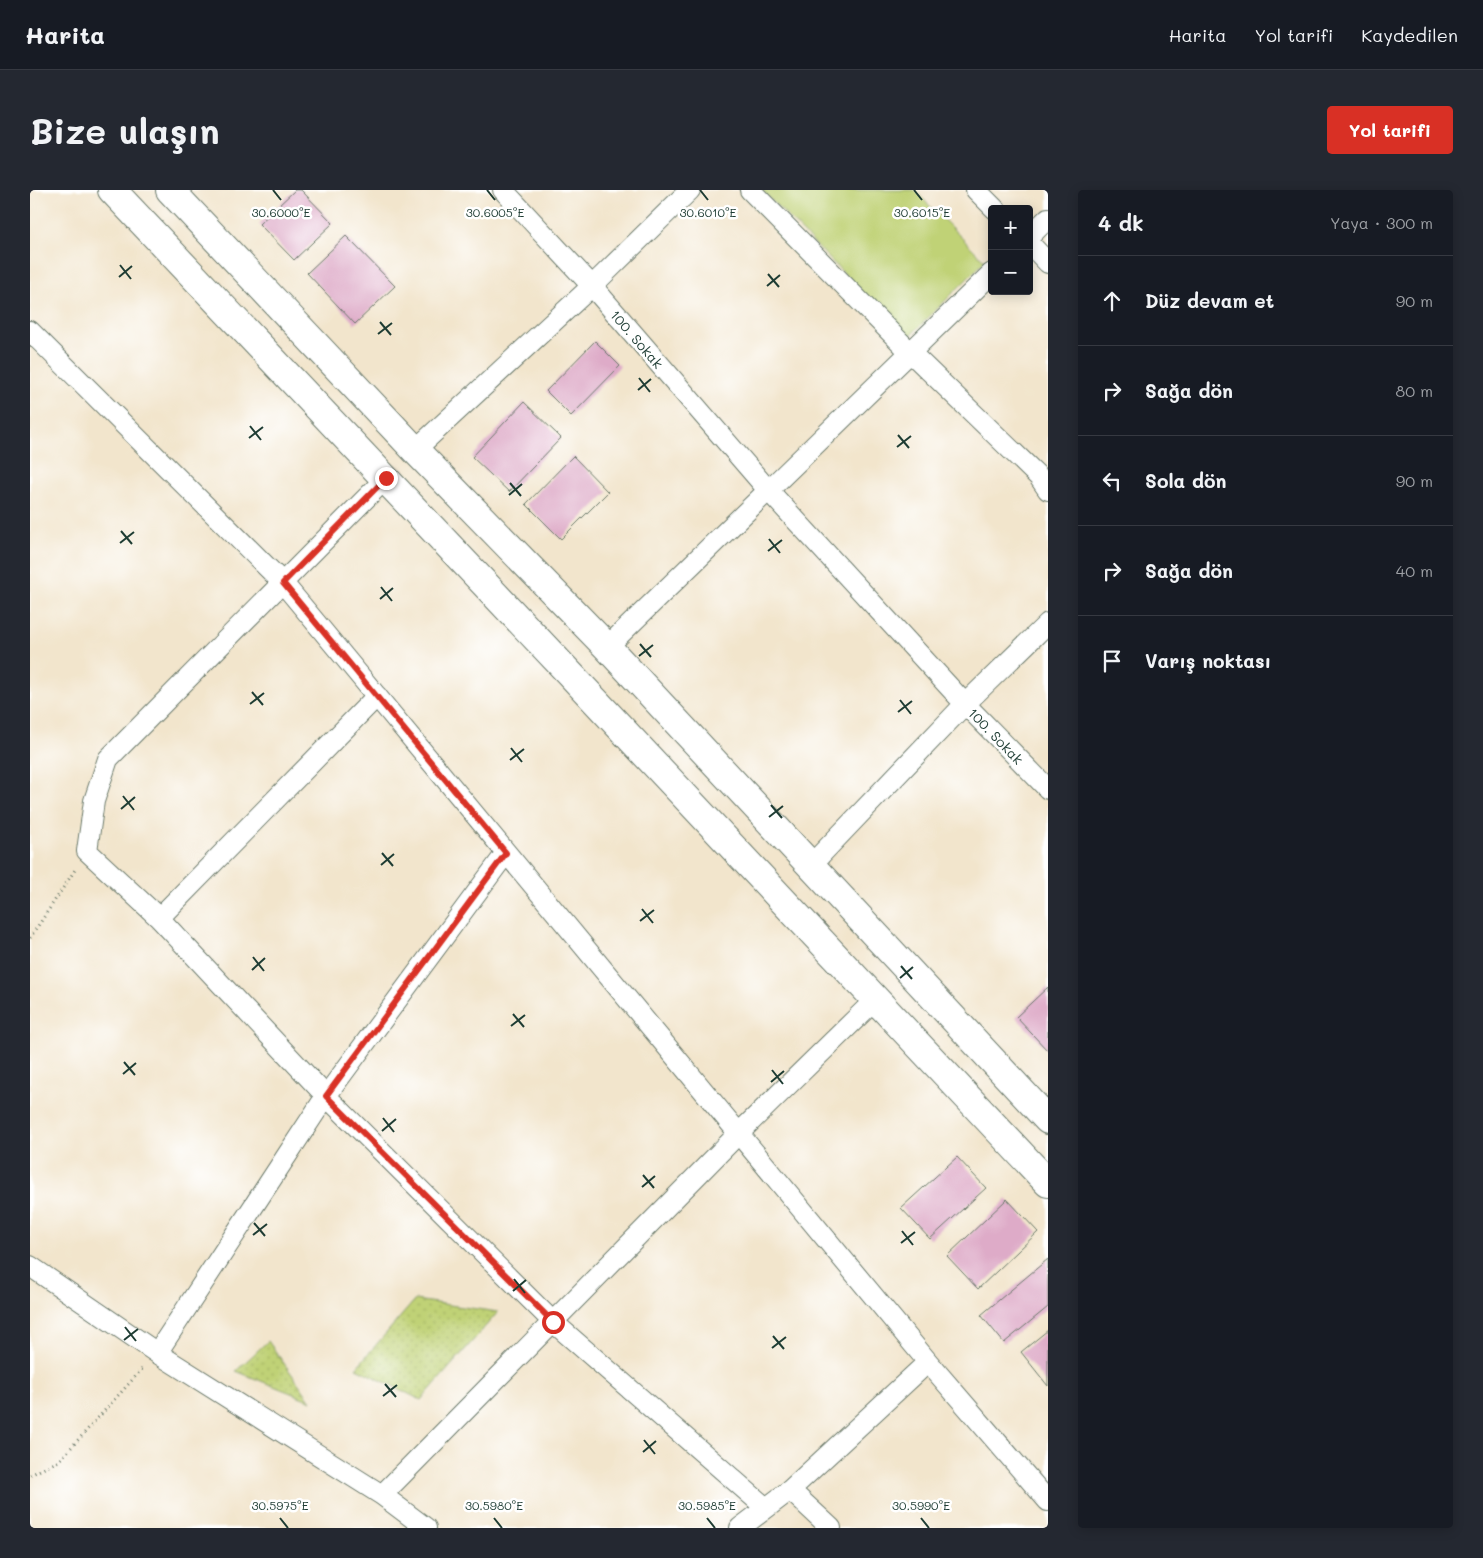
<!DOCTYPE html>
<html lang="tr">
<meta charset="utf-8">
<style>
body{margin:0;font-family:Mali,sans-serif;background:#242831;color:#f1f3f6}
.controls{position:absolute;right:15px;top:15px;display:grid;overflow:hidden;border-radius:5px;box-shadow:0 2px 12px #0003}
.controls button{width:45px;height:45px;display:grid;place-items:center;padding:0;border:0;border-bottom:1px solid #363941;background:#171b24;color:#f1f3f6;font:25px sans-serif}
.stop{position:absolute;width:15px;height:15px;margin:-11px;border:4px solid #d93025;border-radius:50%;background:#fff}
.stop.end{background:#d93025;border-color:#fff;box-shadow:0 1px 5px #0008}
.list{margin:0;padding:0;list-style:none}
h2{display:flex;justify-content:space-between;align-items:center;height:65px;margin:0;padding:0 20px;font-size:21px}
h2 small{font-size:16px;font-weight:400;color:#9ea1a6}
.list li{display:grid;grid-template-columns:32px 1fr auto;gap:15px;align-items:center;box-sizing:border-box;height:90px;padding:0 20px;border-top:1px solid #363941}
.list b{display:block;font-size:19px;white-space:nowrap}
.list em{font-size:16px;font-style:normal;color:#9ea1a6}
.icon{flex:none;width:28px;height:28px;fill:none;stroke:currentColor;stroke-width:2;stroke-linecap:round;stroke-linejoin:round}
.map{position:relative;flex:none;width:1018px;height:1338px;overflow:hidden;border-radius:5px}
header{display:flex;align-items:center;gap:30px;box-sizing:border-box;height:70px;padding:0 25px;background:#171b24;border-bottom:1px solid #363941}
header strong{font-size:24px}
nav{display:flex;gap:28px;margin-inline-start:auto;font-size:18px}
.intro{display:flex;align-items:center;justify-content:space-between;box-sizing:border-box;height:120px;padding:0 30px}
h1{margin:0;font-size:35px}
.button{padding:12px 22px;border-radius:5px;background:#d93025;color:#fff;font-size:18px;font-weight:700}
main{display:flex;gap:30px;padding:0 30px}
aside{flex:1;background:#171b24;border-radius:5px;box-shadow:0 2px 12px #0003}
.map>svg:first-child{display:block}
.grass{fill:url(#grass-dots);stroke:#708855}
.park{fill:#c0d276;stroke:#708855}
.building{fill:#deabc8}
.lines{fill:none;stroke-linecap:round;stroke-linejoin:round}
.minor-casing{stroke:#697869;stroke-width:22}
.secondary-casing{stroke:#697869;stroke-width:30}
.path{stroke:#697869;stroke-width:3;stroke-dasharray:1 4;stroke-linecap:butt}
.minor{stroke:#fff;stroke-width:20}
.secondary{stroke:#fff;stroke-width:28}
.route{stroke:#d93025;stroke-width:6}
.ticks{fill:none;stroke:#1f3d34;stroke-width:2}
.labels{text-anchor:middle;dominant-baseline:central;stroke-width:5;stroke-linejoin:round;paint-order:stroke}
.street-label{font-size:14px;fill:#1f3d34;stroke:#fff}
.ticks-label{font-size:12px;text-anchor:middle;fill:#1f3d34;stroke:#fff;stroke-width:5;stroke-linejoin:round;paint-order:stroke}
</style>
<header>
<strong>Harita</strong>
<nav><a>Harita</a><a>Yol tarifi</a><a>Kaydedilen</a></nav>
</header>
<div class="intro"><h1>Bize ulaşın</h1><a class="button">Yol tarifi</a></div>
<main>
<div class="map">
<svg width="1018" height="1338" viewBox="0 0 1018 1338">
<defs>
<pattern id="grass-dots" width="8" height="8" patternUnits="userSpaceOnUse" patternTransform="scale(1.25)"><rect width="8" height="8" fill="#c0d276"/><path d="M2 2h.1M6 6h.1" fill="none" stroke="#a5b567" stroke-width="1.8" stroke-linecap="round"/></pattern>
</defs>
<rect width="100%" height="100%" fill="#fff"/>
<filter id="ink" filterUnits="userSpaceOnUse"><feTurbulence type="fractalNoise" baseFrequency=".02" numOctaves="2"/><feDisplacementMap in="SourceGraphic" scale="10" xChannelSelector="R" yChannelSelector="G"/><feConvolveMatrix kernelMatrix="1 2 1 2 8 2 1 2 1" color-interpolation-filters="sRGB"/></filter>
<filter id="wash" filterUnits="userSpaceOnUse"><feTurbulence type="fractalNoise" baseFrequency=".0096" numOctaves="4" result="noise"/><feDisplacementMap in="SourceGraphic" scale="20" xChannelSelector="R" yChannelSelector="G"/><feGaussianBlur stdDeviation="1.12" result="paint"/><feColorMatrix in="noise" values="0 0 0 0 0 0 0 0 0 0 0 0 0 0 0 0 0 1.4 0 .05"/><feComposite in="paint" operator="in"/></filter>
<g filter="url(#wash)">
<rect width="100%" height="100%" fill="#f2e5cc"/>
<path class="grass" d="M385 1110 468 1122 391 1210 326 1178Z
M238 1151 281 1211 206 1181Z"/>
<path class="park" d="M731 0H884L955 71 878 148Z"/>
<g id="blocks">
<path class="building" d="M265 0H271L303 33 264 70 229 34Z
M316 46 365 96 325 134 277 83Z
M565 151 590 176 541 226 516 201Z
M494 212 531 248 479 302 442 267Z
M543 266 578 302 531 349 496 314Z
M1018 797V861L986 827Z
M927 967 956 998 900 1049 871 1018Z
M977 1009 1008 1042 948 1099 917 1066Z
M1018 1069V1117L974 1153 951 1125Z
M1018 1140V1196L991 1162Z"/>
</g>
</g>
<g filter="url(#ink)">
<use href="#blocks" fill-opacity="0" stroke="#697869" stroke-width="1"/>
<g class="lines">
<defs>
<path id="minor" d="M473 0 562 96 738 300 935 514 1018 599
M720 0 880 162 1009 287 1018 300
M946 0 965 19
M999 47 1018 28
M999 53 1018 73
M0 141 253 393 898 1172 1018 1311
M385 260 562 96 660 0
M356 288 78 569 64 611 57 661 129 728 296 906 523 1132 736 1318
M577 457 962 83
M780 676 935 514 1018 433
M129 728 347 506
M0 1076 127 1163 352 1305 396 1338
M127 1163 296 906 476 663
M760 1300 801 1338
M352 1305 708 944 845 810
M710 1338 760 1300 898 1172"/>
<path id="secondary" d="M82 0 542 486 1018 993
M140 0 385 260 577 457 1018 930"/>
</defs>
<use href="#minor" class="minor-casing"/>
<use href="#secondary" class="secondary-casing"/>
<path class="path" d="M0 748 45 680
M0 1285 29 1271 113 1178"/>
<use href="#minor" class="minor"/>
<use href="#secondary" class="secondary"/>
</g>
</g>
<g class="lines" filter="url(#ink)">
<path class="route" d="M356 288 253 393 476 663 296 906 523 1132"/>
</g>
<path class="ticks" d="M243 0 251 10M457 0 465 10M670 0 678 10M884 0 892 10M90 75 101 89M738 84 749 97M89 87 102 76M737 96 750 85M350 132 361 145M348 144 362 133M609 188 620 202M608 200 621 189M220 236 231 250M868 245 879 258M219 248 233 237M867 257 881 246M480 293 491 306M479 305 492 294M91 341 102 354M739 349 750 363M90 353 104 342M738 361 752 350M351 397 362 411M350 409 363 398M610 454 621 467M609 466 623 455M222 502 233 515M870 510 881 524M220 514 234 503M868 522 882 511M481 558 492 572M480 570 494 559M93 606 104 620M741 615 752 628M91 619 105 607M739 627 753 616M352 663 363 676M351 675 364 664M612 719 623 733M610 731 624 720M223 767 234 781M871 776 882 789M222 780 235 768M870 788 883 777M483 824 494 837M481 836 495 825M94 872 105 885M742 880 753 894M93 884 106 873M741 892 754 881M353 928 364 942M352 941 366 929M613 985 624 998M612 997 625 986M224 1033 235 1046M872 1041 883 1055M223 1045 237 1034M871 1053 885 1042M484 1089 495 1103M483 1101 496 1090M95 1137 106 1151M743 1146 754 1159M94 1150 108 1139M742 1158 756 1147M355 1194 366 1207M353 1206 367 1195M614 1250 625 1264M613 1262 626 1251M250 1328 258 1338M464 1328 472 1338M677 1328 685 1338M891 1328 899 1338"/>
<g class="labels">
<g class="street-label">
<text transform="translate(607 149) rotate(49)">100. Sokak</text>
<text transform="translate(966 546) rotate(46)">100. Sokak</text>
</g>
</g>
<g class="ticks-label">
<text x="465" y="27">30.6005°E</text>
<text x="251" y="27">30.6000°E</text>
<text x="678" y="27">30.6010°E</text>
<text x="892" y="27">30.6015°E</text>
<text x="250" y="1320">30.5975°E</text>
<text x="464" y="1320">30.5980°E</text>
<text x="677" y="1320">30.5985°E</text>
<text x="891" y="1320">30.5990°E</text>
</g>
</svg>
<div class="controls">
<button>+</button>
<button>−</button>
</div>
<div class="stop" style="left:523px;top:1132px"></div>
<div class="stop end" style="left:356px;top:288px"></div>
</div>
<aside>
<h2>4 dk<small>Yaya · 300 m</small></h2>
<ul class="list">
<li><svg class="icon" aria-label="ahead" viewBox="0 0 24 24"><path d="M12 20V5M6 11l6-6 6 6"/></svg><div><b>Düz devam et</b></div><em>90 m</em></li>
<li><svg class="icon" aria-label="right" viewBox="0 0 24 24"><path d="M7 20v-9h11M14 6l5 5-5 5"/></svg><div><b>Sağa dön</b></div><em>80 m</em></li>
<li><svg class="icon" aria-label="left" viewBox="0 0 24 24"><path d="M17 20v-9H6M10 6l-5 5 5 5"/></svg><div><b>Sola dön</b></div><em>90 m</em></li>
<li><svg class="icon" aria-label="right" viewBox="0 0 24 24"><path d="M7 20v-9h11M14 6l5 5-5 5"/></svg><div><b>Sağa dön</b></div><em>40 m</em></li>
<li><svg class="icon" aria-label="arrive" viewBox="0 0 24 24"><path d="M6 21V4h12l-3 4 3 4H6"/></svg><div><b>Varış noktası</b></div></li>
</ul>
</aside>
</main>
